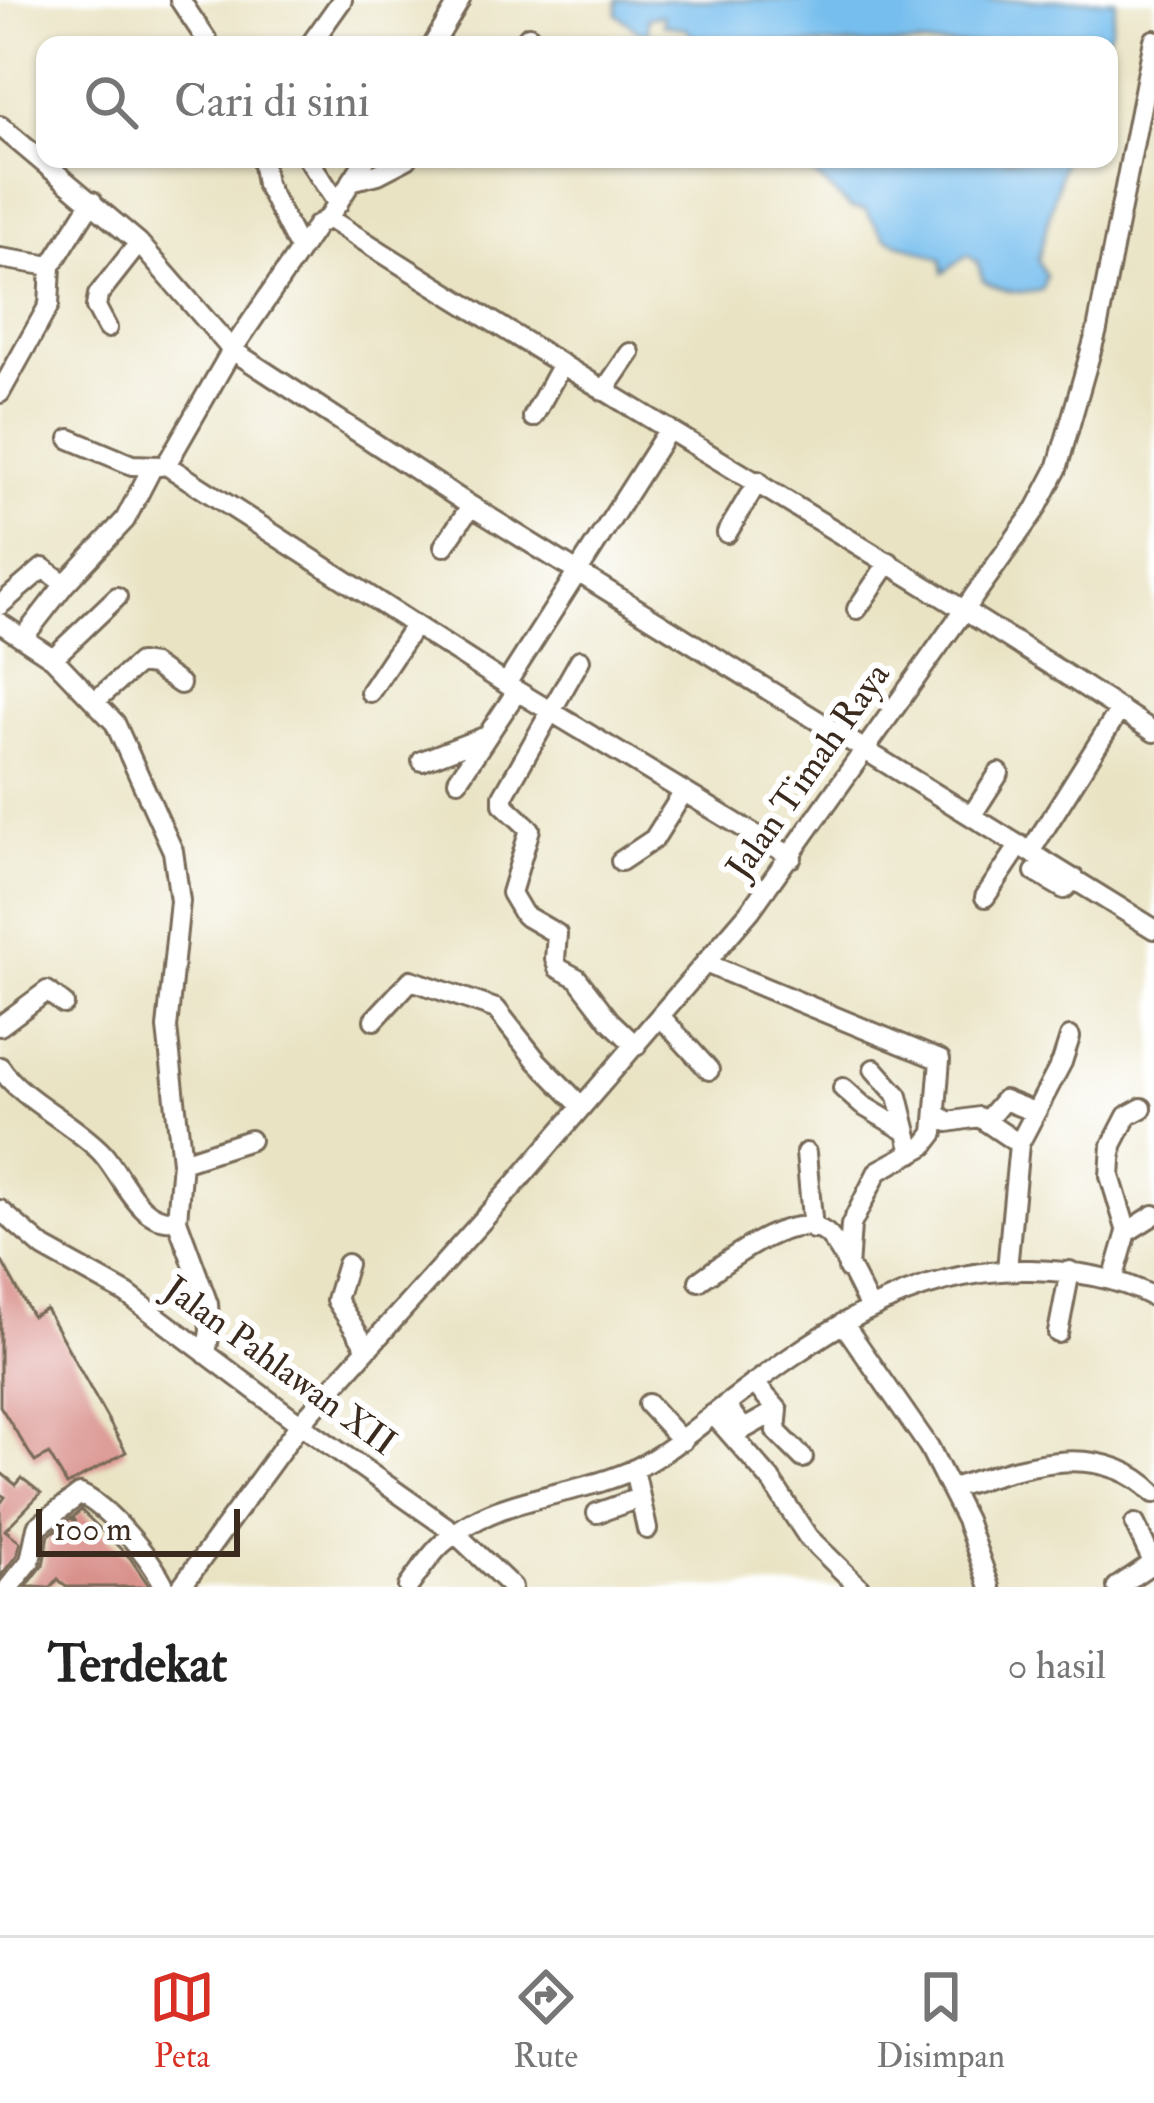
<!DOCTYPE html>
<html lang="id">
<style>
body{margin:0;font-family:"IM FELL Double Pica",serif;background:#f6f6f6;color:#222}
.scale{position:absolute;left:36px;bottom:30px;width:204px;box-sizing:border-box;padding-left:12px;border:6px solid #3b2a1e;border-top:0;font-size:33px;line-height:42px;white-space:nowrap;color:#3b2a1e;-webkit-text-stroke:9px #fff;paint-order:stroke}
.list{margin:0;padding:0;list-style:none}
h2{display:flex;justify-content:space-between;align-items:center;height:156px;margin:0;padding:0 48px;font-size:51px}
h2 small{font-size:39px;font-weight:400;color:#767676}
.icon{flex:none;width:66px;height:66px;fill:none;stroke:currentColor;stroke-width:2;stroke-linecap:round;stroke-linejoin:round}
.map{position:relative;flex:none;width:1154px;height:1587px;overflow:hidden}
.search{position:absolute;background:#fff;box-shadow:0 3px 9px #0004;left:36px;right:36px;top:36px;height:132px;display:flex;align-items:center;gap:30px;box-sizing:border-box;padding:0 42px;border-radius:24px;color:#767676;font-size:45px}
.sheet{height:348px;background:#fff}
nav{display:flex;justify-content:space-around;align-items:center;box-sizing:border-box;height:168px;border-top:3px solid #e0e0e0;background:#fff;font-size:33px;color:#767676}
nav a{display:grid;justify-items:center;gap:6px}
nav .on{color:#d93025}
.map>svg:first-child{display:block}
.water{fill:#76beee;stroke:#587486;stroke-width:3}
.building{fill:#d9918c}
.lines{fill:none;stroke-linecap:round;stroke-linejoin:round}
.minor-casing{stroke:#786b58;stroke-width:24}
.minor{stroke:#fff;stroke-width:18}
.labels{text-anchor:middle;dominant-baseline:central;stroke-width:12;stroke-linejoin:round;paint-order:stroke}
.street-label{font-size:36px;fill:#3b2a1e;stroke:#fff}
</style>
<div class="map">
<svg width="1154" height="1587" viewBox="0 0 1154 1587">
<rect width="100%" height="100%" fill="#fff"/>
<filter id="ink" filterUnits="userSpaceOnUse"><feTurbulence type="fractalNoise" baseFrequency=".00833" numOctaves="2"/><feDisplacementMap in="SourceGraphic" scale="24" xChannelSelector="R" yChannelSelector="G"/><feConvolveMatrix kernelMatrix="1 2 1 2 8 2 1 2 1" color-interpolation-filters="sRGB"/></filter>
<filter id="wash" filterUnits="userSpaceOnUse"><feTurbulence type="fractalNoise" baseFrequency=".004" numOctaves="4" result="noise"/><feDisplacementMap in="SourceGraphic" scale="48" xChannelSelector="R" yChannelSelector="G"/><feGaussianBlur stdDeviation="2.7" result="paint"/><feColorMatrix in="noise" values="0 0 0 0 0 0 0 0 0 0 0 0 0 0 0 0 0 1.4 0 .05"/><feComposite in="paint" operator="in"/></filter>
<g filter="url(#wash)">
<rect width="100%" height="100%" fill="#e9e3c3"/>
<path class="water" d="M617 0H1116L1111 29 1102 45H696L687 29 663 24 664 17 660 15 648 18V33H641L617 14Z
M797 159H1064L1038 260 1046 276 1042 290C1024 295 1002 292 984 282L977 262 967 255 943 273 941 259 885 238 865 210 851 208Z"/>
<g id="blocks">
<path class="building" d="M0 1258 32 1316 46 1309 126 1452 67 1485 49 1454 35 1462 0 1406Z
M0 1472 16 1485 22 1478 41 1493 5 1530 20 1542 17 1555 0 1577V1504L5 1497 0 1494Z
M81 1510 130 1558 150 1587H66L58 1579 51 1587H26L43 1565 49 1535 71 1518 76 1522 73 1517Z"/>
</g>
</g>
<g filter="url(#ink)">
<use href="#blocks" fill-opacity="0" stroke="#786b58" stroke-width="3"/>
<g class="lines">
<defs>
<path id="minor" d="M180 0 210 45
M310 45 342 0
M433 45 460 0
M521 45 529 36
M0 126 139 243 232 350 471 506 1154 929
M262 159 266 184 299 248
M308 159 338 204
M354 180 378 174 407 159
M328 218 366 159
M0 258 51 266
M107 328 96 307 98 295 139 243
M604 391 630 353
M0 393 49 305 51 266 92 201
M533 417 562 364
M70 439 132 465 161 466
M727 533 758 481
M444 546 471 506
M0 605 43 568 65 584
M857 609 889 562
M0 623 53 658 115 723 173 851 180 901 167 1028 182 1162 177 1220 208 1304 210 1331 206 1354
M23 638 65 584 125 520 152 468
M53 658 117 597
M580 660 503 796V804L530 829 511 893 524 915 557 934 555 959 558 968 577 978 610 1021 636 1046
M506 684 669 429
M370 692 414 626
M95 701 139 663 153 665 180 684
M422 761 487 736
M458 780 517 691
M972 815 999 773
M1030 852 1120 709
M792 857 517 691 166 465 232 350 317 225 328 218C601 394 883 553 1154 732
M621 861 654 839 683 793
M1035 872 1064 889 1075 879
M985 897 1020 845
M705 963 940 1060 934 1133 924 1146 878 1171 851 1225 848 1269
M661 1017 709 1070
M374 1020 411 980 496 1009 537 1061 581 1106
M0 1026 47 991 64 1004
M0 1067C19 1098 74 1123 102 1153 124 1177 138 1225 177 1220
M874 1069 898 1096 912 1153
M843 1088 862 1105 904 1130
M937 1114 948 1122 979 1117 1019 1144 1007 1269
M986 1121 1004 1100 1034 1112
M1019 1144 1062 1062 1070 1037
M806 1153 813 1229
M182 1162 250 1140
M0 1210 44 1248 127 1294 300 1424 455 1533 512 1587
M1127 1232 1154 1215
M347 1264 336 1300 367 1348
M1113 1280 1127 1232 1110 1176 1112 1145 1127 1116 1142 1108
M699 1281C725 1263 792 1208 826 1233 841 1245 859 1288 869 1306
M843 1323 929 1447 966 1520 990 1587
M1058 1333 1070 1271
M754 1383 778 1410 776 1431 803 1458
M648 1404 682 1441
M725 1405 744 1429 778 1410
M713 1414 770 1479 808 1537 859 1587
M634 1469 647 1529
M952 1488C1018 1468 1098 1437 1154 1493
M597 1513 639 1498
M1135 1524 1153 1562
M9 1587 30 1561 37 1527 80 1494C109 1507 151 1558 165 1587
M181 1587 300 1424 517 1182 750 911 1036 509 1057 469 1097 330 1154 40
M408 1587C419 1572 429 1556 442 1544 495 1494 575 1498 637 1468 668 1452 692 1431 719 1410 812 1339 908 1267 1030 1270 1073 1271 1115 1276 1154 1297
M1117 1587 1154 1562"/>
</defs>
<use href="#minor" class="minor-casing"/>
<use href="#minor" class="minor"/>
</g>
</g>
<g class="labels">
<g class="street-label">
<text transform="translate(808 771) rotate(-55)">Jalan Timah Raya</text>
<text transform="translate(280 1366) rotate(36)">Jalan Pahlawan XII</text>
</g>
</g>
</svg>
<div class="scale">100 m</div>
<div class="search"><svg class="icon" aria-label="search" viewBox="0 0 24 24"><circle cx="10" cy="10" r="6"/><path d="M15 15l6 6"/></svg>Cari di sini</div>
</div>
<section class="sheet">
<h2>Terdekat<small>0 hasil</small></h2>
<ul class="list">
</ul>
</section>
<nav>
<a class="on"><svg class="icon" aria-label="map" viewBox="0 0 24 24"><path d="M3 6l6-2 6 2 6-2v14l-6 2-6-2-6 2zM9 4v14M15 6v14"/></svg>Peta</a>
<a><svg class="icon" aria-label="directions" viewBox="0 0 24 24"><path d="M12 3l9 9-9 9-9-9zM9 14v-3h6M13 9l2 2-2 2"/></svg>Rute</a>
<a><svg class="icon" aria-label="saved" viewBox="0 0 24 24"><path d="M7 4h10v16l-5-4-5 4z"/></svg>Disimpan</a>
</nav>
